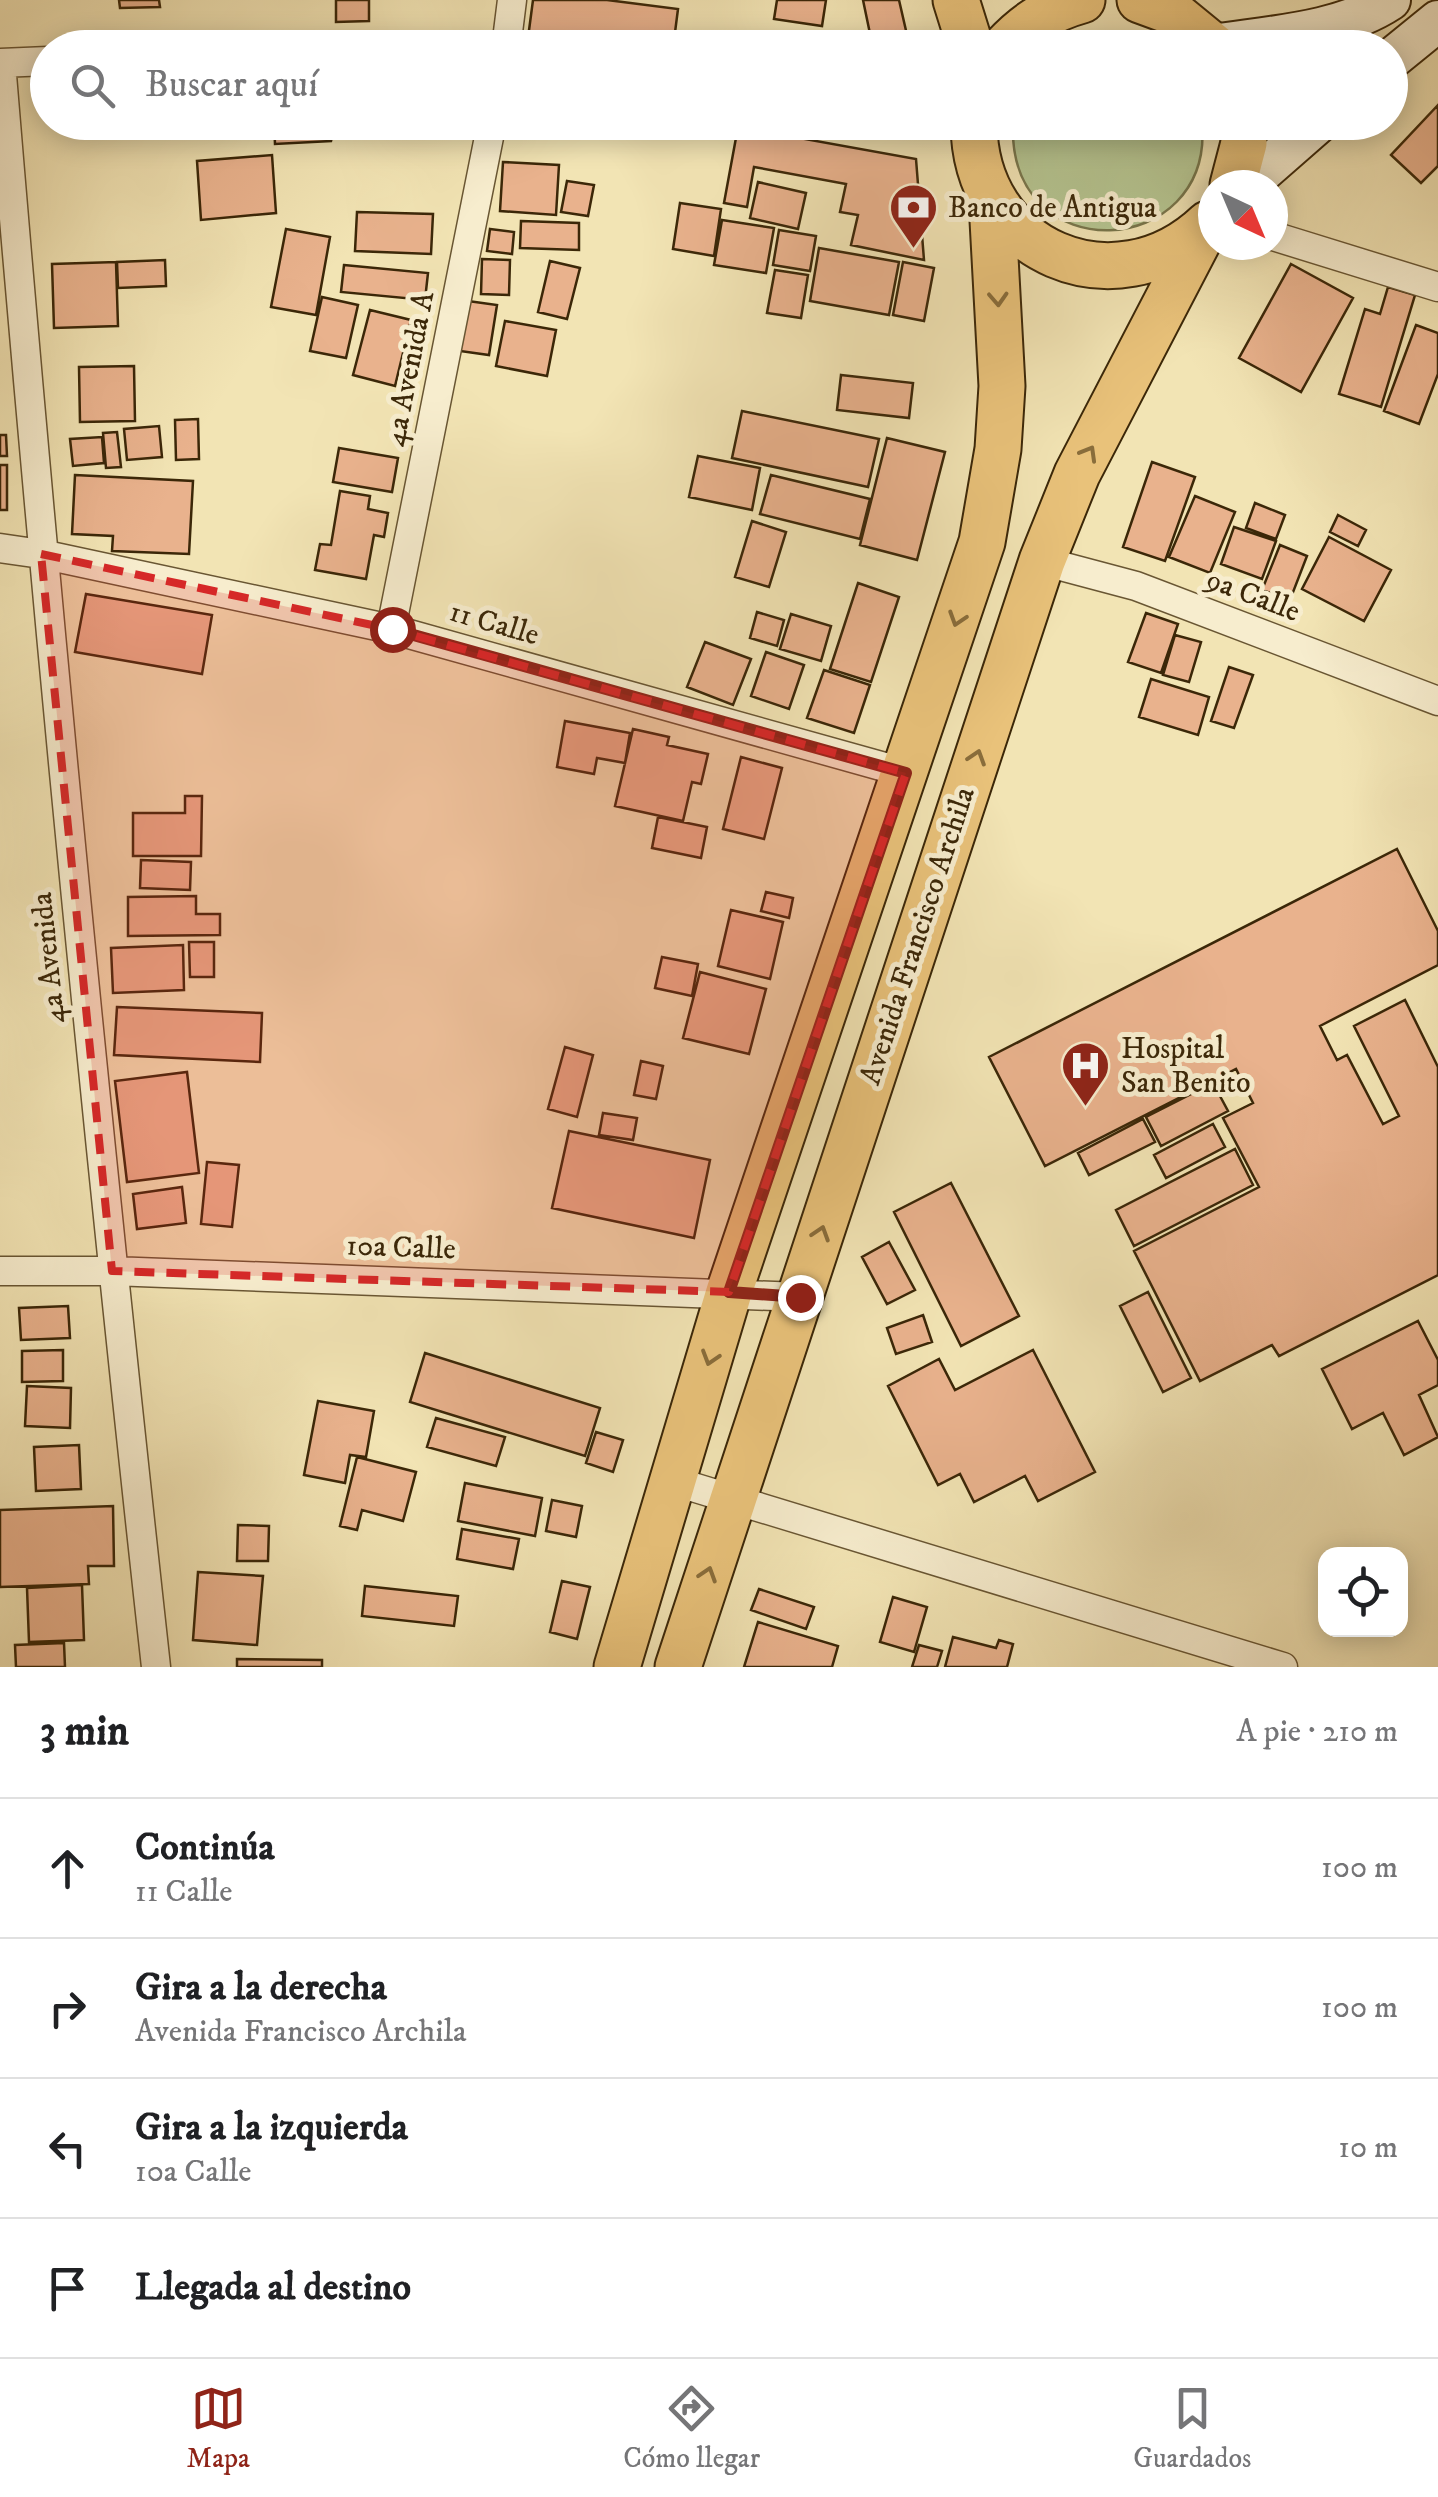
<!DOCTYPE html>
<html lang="es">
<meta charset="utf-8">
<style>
body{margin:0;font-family:"IM FELL DW Pica",serif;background:#f6f6f6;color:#202124}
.controls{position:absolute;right:30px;bottom:30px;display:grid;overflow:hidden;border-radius:20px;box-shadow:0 5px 25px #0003}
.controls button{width:90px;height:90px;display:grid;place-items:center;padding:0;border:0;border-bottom:2px solid #e0e0e0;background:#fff;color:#202124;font:50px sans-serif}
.compass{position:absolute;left:1198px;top:170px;width:90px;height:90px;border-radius:50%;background:#fff;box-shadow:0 5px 25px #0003;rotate:136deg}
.stop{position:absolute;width:30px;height:30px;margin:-22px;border:8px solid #8f2418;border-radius:50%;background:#fff}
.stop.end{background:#8f2418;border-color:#fff;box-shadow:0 2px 10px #0008}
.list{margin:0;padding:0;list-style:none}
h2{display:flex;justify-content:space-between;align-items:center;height:130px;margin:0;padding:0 40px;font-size:42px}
h2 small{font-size:32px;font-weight:400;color:#757577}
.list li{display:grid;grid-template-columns:65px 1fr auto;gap:30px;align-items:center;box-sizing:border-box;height:140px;padding:0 40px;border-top:2px solid #e0e0e0}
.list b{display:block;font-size:38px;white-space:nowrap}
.list p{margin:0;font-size:32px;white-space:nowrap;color:#757577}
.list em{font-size:32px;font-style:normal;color:#757577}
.icon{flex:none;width:55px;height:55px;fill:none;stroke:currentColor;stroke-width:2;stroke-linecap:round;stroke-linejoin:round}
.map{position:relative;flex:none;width:1438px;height:1667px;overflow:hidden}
.search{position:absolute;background:#fff;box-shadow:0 5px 25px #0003;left:30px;right:30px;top:30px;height:110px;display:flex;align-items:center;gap:25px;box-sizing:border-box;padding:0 35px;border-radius:55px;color:#757577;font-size:38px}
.sheet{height:690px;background:#fff}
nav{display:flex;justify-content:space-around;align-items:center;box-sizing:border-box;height:140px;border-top:2px solid #e0e0e0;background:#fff;font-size:28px;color:#757577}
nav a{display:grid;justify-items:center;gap:5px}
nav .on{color:#8f2418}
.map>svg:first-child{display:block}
.green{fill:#b5c591;stroke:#78764c;stroke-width:2.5}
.building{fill:#e9b28d;stroke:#3b2708;stroke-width:2.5}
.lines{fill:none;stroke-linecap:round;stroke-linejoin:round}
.minor-casing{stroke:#695633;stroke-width:31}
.secondary-casing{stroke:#3b2708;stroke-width:44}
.primary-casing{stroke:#3b2708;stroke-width:49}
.minor{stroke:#f7edce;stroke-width:28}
.secondary{stroke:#f7edce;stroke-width:40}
.primary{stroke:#e9c27a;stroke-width:45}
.oneway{stroke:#896d3b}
.route{stroke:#8f2418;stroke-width:12}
.marked{fill:#d62828;fill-opacity:0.2;stroke:#d62828;stroke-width:8;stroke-dasharray:20 12;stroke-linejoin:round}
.labels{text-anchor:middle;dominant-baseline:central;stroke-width:10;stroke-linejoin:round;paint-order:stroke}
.poi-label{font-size:30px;fill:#3b2708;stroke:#f7edce;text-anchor:start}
.street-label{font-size:30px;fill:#3b2708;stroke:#f7edce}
</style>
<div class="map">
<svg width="1438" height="1667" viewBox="0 0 1438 1667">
<rect width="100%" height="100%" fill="#f2e4b4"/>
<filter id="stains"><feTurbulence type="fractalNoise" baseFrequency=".002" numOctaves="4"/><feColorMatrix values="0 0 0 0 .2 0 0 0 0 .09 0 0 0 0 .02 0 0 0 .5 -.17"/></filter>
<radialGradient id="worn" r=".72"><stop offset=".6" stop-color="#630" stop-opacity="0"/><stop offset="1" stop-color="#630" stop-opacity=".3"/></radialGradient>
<path class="green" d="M1013 123H1202C1214 260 1007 272 1013 123Z"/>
<path class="building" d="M119 0H159L160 7 120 8Z
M336 0H369V21L336 22Z
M533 0H607L678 9 673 48H611L528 38Z
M777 0H826L822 26 774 19Z
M863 0H899L910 48H873Z
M721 32 751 39 749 48H717Z
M1438 105V166L1421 183 1391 155Z
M274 122H336L331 141 275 144Z
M738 127 916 159 924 260 851 245 858 215 840 212 846 184 754 167 747 207 724 203Z
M272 155 276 213 201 220 197 161Z
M503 162 559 165 556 215 500 211Z
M567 181 594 185 588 216 561 212Z
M758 182 806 193 798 229 750 218Z
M680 203 721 209 714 256 673 249Z
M357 212 433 214 431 254 355 251Z
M722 220 774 228 766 273 714 265Z
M521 221 579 223V250L520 248Z
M286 229 330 237 316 315 271 307Z
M490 229 514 232 512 254 487 251Z
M779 230 816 236 810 271 773 265Z
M819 248 899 262 889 315 810 301Z
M482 259 510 260 509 295 481 294Z
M165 260 166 286 118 288 117 262Z
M550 261 580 268 567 319 538 312Z
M116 262 118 326 54 328 52 264Z
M903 262 934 268 924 321 893 315Z
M1291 264 1353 298 1301 392 1239 358Z
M344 265 428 273 425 300 341 292Z
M775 270 808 275 801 318 767 313Z
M1388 287 1415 295 1381 407 1339 394 1365 309 1380 314Z
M322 297 358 305 346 358 310 351Z
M468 301 497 305 489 355 460 351Z
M370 310 411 320 395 386 353 375Z
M505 321 556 330 547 376 496 366Z
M1416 325 1438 333V374L1419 424 1384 411Z
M134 366 135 421 80 422 79 367Z
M841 375 913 383 909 418 837 410Z
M742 411 879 439 868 487 732 458Z
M198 419 199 459 176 460 175 420Z
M159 426 162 457 127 460 124 429Z
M117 432 121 467 106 468 103 433Z
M0 435H6L7 456H0Z
M102 437 104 463 73 466 70 439Z
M887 438 945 452 917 560 860 545Z
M339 448 398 458 392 492 333 482Z
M698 456 760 468 752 510 689 497Z
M1152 462 1195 477 1165 561 1123 547Z
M0 465H7V510H0Z
M75 475 193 481 189 554 112 551 113 536 72 534Z
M771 475 870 499 860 539 760 514Z
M340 491 370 496 368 509 388 513 384 537 374 535 366 579 315 570 320 544 331 545Z
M1195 496 1235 512 1210 573 1169 557Z
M1255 503 1285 515 1276 539 1246 528Z
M1338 515 1366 530 1358 546 1330 532Z
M752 521 786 532 769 587 735 577Z
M1234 527 1276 541 1262 579 1221 564Z
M1329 537 1391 570 1364 621 1302 589Z
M1280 545 1307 556 1290 600 1262 590Z
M858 583 899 597 871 682 830 669Z
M86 594 212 615 202 674 75 652Z
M757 612 784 620 777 646 750 638Z
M1146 613 1178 624 1161 673 1128 662Z
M791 614 831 626 821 661 780 649Z
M1175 635 1201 642 1189 682 1163 675Z
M705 642 751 659 733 705 687 687Z
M766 652 804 665 789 709 751 696Z
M1229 667 1253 675 1234 728 1211 721Z
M824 670 870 685 854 733 807 718Z
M1151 679 1209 697 1198 735 1139 717Z
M565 721 630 733 625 763 597 758 594 774 557 767Z
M633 729 669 737 667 745 708 754 701 784 692 782 683 821 615 806Z
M741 757 782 768 764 839 723 829Z
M185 796H202L201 856H133V813H185Z
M658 817 707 827 701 858 652 848Z
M1397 849 1438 931V965L1320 1026 1337 1060 1347 1055 1383 1124 1399 1116 1354 1026 1405 1000 1438 1067V1275L1279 1356 1272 1345 1200 1381 1134 1251 1259 1187 1223 1118 1253 1103 1236 1069 1045 1166 989 1057Z
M141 860 191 862 190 890 140 888Z
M766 892 793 898 789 918 761 911Z
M196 896V914H220V935L128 936V897Z
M731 910 783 922 770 979 718 966Z
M189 942H214V977H190Z
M183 945 184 990 113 993 111 948Z
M662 957 698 964 692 996 655 988Z
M700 972 766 989 749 1054 683 1038Z
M117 1007 262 1013 260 1062 114 1055Z
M565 1047 593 1055 577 1117 548 1109Z
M641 1061 663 1066 656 1099 634 1095Z
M187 1072 199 1173 127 1182 115 1081Z
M1213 1083 1228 1111 1161 1146 1146 1117Z
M603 1113 637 1118 633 1140 599 1135Z
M1143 1119 1155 1142 1089 1175 1078 1153Z
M1213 1124 1225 1147 1166 1178 1154 1155Z
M569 1131 710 1160 694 1238 552 1208Z
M1235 1149 1253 1185 1134 1246 1116 1210Z
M207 1162 239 1165 232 1227 201 1224Z
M951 1183 1019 1316 961 1346 894 1212Z
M182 1187 186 1223 137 1229 133 1194Z
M889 1242 915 1290 887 1304 862 1257Z
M1148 1292 1191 1378 1163 1392 1120 1306Z
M68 1306 70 1338 21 1340 19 1308Z
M923 1315 932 1342 896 1354 887 1328Z
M1418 1321 1438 1360V1385L1419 1395 1438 1437 1404 1455 1383 1413 1352 1429 1322 1369Z
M63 1350V1381L22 1382V1351Z
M1033 1350 1095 1472 1038 1501 1025 1476 974 1502 960 1474 938 1485 888 1386 939 1359 955 1390Z
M425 1353 600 1408 585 1456 410 1402Z
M27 1386 71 1388 70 1428 25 1426Z
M318 1401 374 1411 366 1457 350 1455 345 1483 304 1475Z
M436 1418 505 1437 496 1466 427 1447Z
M596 1432 623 1440 613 1472 586 1463Z
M79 1445 81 1489 36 1491 34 1447Z
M357 1457 416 1472 403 1521 362 1510 357 1530 340 1526Z
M465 1483 542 1498 535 1536 458 1521Z
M552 1500 582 1506 576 1537 546 1531Z
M113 1506 114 1566H88L89 1584 0 1587V1510Z
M238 1525 269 1526 268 1561H237Z
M462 1529 519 1539 513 1569 457 1559Z
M198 1572 263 1576 257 1645 193 1640Z
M562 1581 590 1587 577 1639 550 1632Z
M82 1585 84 1640 29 1642 27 1588Z
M365 1586 458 1596 454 1626 362 1616Z
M759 1589 814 1607 806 1629 751 1610Z
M893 1597 927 1607 914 1652 880 1642Z
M758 1622 838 1646 832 1667H744Z
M953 1637 996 1648 999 1640 1013 1644 1007 1667H945Z
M64 1643 65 1667H16L15 1645Z
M919 1645 942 1651 937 1667H912Z
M237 1659 322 1660V1667H237Z"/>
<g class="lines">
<defs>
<path id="minor" d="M506 48 512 0
M0 63 48 61
M1 63C45 598 97 1133 156 1667
M1273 236 1438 287
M0 548 41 554 391 629 906 773
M1042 561 1136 586 1438 701
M391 629 492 122
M0 1271H112L800 1297
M673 1481 1283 1667"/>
<path id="secondary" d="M1213 45C1271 36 1340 33 1390 0
M1390 60 1438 21
M1247 185 1319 122"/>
<path id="primary" d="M956 0 971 48
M1140 0 1170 11 1215 48
M1004 48C1027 23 1050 9 1082 0
M974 122C973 252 1115 312 1208 224
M1233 185 1244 143 1243 122
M617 1667 729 1292 982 542 998 449 1002 386 992 202
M678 1667 1042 561 1077 474 1206 226"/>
</defs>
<use href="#minor" class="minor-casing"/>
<use href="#secondary" class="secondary-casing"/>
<use href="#primary" class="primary-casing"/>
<use href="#minor" class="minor"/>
<use href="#secondary" class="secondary"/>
<use href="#primary" class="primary"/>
</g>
<defs><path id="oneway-chevron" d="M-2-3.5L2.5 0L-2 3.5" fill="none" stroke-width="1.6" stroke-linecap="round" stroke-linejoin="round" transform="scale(2.5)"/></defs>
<g class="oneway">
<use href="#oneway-chevron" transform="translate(998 299) rotate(87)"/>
<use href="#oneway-chevron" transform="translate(1089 453) rotate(-60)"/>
<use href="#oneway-chevron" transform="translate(957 619) rotate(108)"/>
<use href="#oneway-chevron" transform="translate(977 757) rotate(-72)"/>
<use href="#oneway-chevron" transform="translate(821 1233) rotate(-72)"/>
<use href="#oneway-chevron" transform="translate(710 1358) rotate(107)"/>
<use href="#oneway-chevron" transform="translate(708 1574) rotate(-72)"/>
</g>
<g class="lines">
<path class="route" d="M392 629 906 773 729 1292 800 1297"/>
</g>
<path class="marked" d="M41 554 391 629 906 773 729 1292 112 1271Z"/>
<defs>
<symbol id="bank-pin" viewBox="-11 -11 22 30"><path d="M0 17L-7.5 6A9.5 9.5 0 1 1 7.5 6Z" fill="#8f2418" stroke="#f7edce"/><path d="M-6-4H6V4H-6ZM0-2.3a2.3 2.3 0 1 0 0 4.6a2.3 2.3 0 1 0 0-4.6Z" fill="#fff"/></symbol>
<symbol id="hospital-pin" viewBox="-11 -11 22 30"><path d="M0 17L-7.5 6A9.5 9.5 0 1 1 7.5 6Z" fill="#8f2418" stroke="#f7edce"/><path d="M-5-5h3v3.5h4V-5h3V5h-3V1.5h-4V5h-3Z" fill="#fff"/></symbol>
</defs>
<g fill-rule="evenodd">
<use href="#bank-pin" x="886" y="180" width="55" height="75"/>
<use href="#hospital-pin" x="1058" y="1038" width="55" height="75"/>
</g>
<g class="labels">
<g class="poi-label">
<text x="948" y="208">Banco de Antigua</text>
<text x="1121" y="1049">Hospital<tspan x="1121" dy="34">San Benito</tspan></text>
</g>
<g class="street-label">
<text transform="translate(410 369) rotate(-79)">4a Avenida A</text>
<text transform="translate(1253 596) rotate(21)">9a Calle</text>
<text transform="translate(494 624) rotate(16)">11 Calle</text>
<text transform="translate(918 936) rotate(-72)">Avenida Francisco Archila</text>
<text transform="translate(49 958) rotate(-96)">4a Avenida</text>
<text transform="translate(401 1248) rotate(2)">10a Calle</text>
</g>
</g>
<rect width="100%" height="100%" filter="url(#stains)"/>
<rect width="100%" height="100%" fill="url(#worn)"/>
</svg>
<div class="controls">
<button><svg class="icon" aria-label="locate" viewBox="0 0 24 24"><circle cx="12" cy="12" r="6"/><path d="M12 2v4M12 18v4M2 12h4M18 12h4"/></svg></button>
</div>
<svg class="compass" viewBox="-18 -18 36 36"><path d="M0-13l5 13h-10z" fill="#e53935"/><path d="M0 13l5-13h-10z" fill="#757577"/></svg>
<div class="stop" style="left:392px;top:629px"></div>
<div class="stop end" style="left:800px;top:1297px"></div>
<div class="search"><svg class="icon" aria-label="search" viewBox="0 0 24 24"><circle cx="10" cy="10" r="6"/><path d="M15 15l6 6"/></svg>Buscar aquí</div>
</div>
<section class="sheet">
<h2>3 min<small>A pie · 210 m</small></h2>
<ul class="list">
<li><svg class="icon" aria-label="ahead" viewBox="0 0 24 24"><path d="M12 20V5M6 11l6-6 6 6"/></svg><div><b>Continúa</b><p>11 Calle</p></div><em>100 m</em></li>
<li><svg class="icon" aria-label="right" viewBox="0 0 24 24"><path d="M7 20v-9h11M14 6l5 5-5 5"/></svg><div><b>Gira a la derecha</b><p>Avenida Francisco Archila</p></div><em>100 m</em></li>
<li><svg class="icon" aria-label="left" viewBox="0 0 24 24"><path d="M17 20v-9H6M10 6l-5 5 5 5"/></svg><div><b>Gira a la izquierda</b><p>10a Calle</p></div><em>10 m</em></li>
<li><svg class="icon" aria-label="arrive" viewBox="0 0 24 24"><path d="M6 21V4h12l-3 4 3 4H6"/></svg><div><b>Llegada al destino</b></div></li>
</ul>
</section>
<nav>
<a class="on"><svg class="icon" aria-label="map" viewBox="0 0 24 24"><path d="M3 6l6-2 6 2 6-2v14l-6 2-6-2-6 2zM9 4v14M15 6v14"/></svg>Mapa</a>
<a><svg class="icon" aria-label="directions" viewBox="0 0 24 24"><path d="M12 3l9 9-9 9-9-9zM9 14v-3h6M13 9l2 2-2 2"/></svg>Cómo llegar</a>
<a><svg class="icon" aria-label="saved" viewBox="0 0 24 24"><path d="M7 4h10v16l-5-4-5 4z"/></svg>Guardados</a>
</nav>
